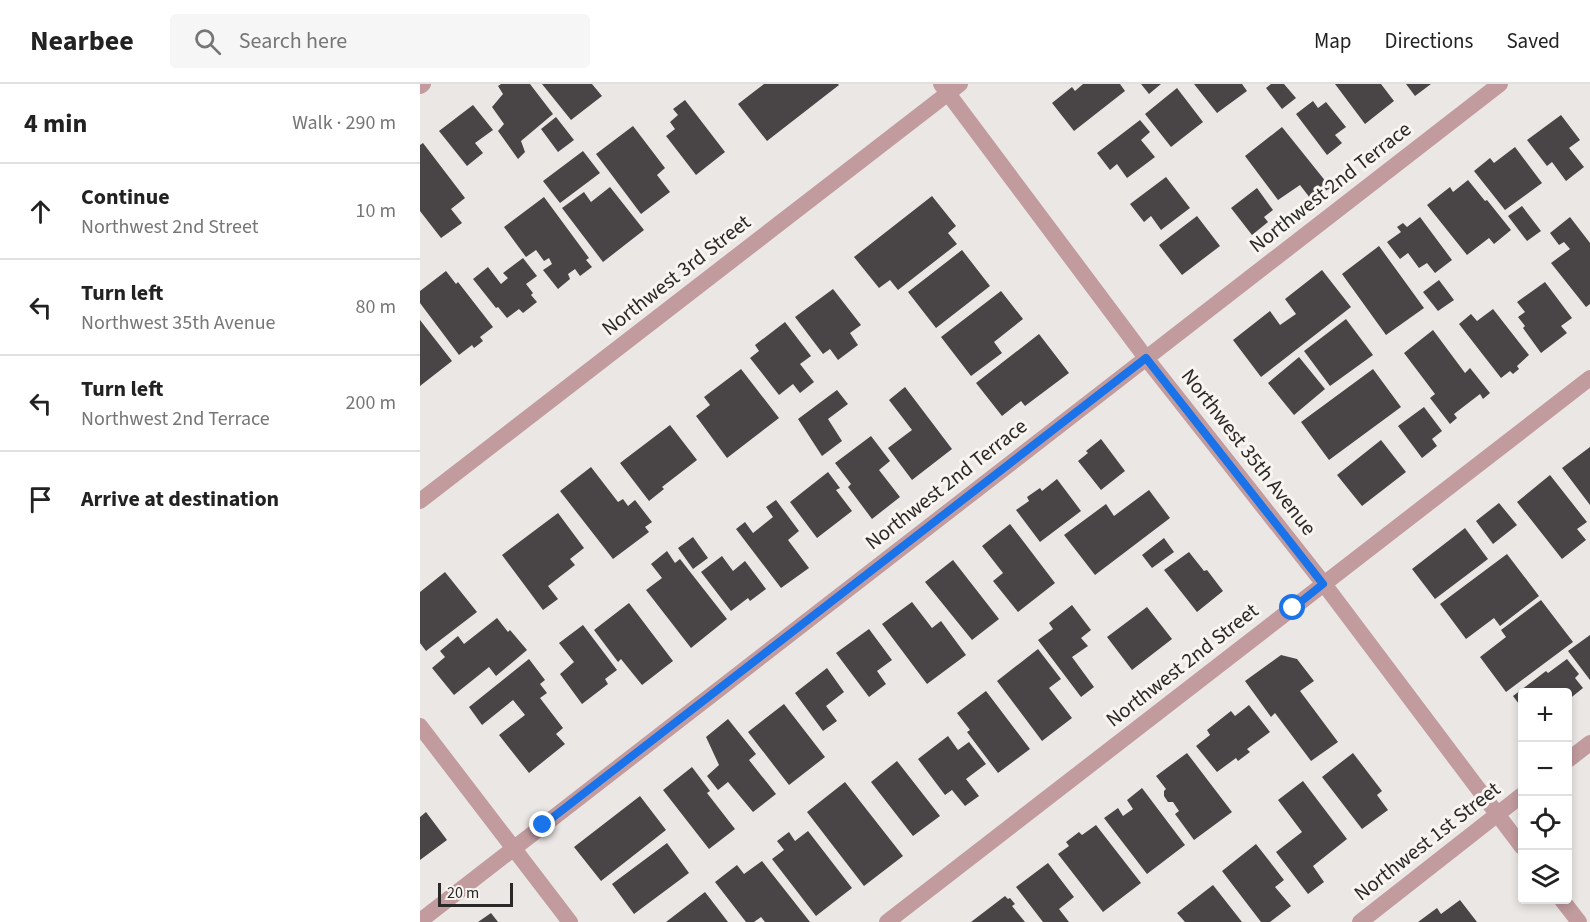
<!DOCTYPE html>
<meta charset="utf-8">
<style>
body{margin:0;font-family:"Source Sans 3",sans-serif;background:#f6f6f6;color:#222}
.controls{position:absolute;right:18px;bottom:18px;display:grid;overflow:hidden;border-radius:6px;box-shadow:0 3px 9px #0003}
.controls button{width:54px;height:54px;display:grid;place-items:center;padding:0;border:0;border-bottom:2px solid #e0e0e0;background:#fff;color:#222;font:30px sans-serif}
.scale{position:absolute;left:18px;bottom:15px;width:75px;box-sizing:border-box;padding-left:6px;border:3px solid #2a2928;border-top:0;font-size:16px;line-height:21px;white-space:nowrap;color:#2a2928;-webkit-text-stroke:4px #f8f5f1;paint-order:stroke}
.stop{position:absolute;width:18px;height:18px;margin:-14px;border:4px solid #1a73e8;border-radius:50%;background:#fff}
.stop.end{background:#1a73e8;border-color:#fff;box-shadow:0 2px 6px #0008}
.list{margin:0;padding:0;list-style:none}
h2{display:flex;justify-content:space-between;align-items:center;height:78px;margin:0;padding:0 24px;font-size:26px}
h2 small{font-size:20px;font-weight:400;color:#767676}
.list li{display:grid;grid-template-columns:39px 1fr auto;gap:18px;align-items:center;box-sizing:border-box;height:96px;padding:0 24px;border-top:2px solid #e0e0e0}
.list b{display:block;font-size:22px;white-space:nowrap}
.list p{margin:0;font-size:20px;white-space:nowrap;color:#767676}
.list em{font-size:20px;font-style:normal;color:#767676}
.icon{flex:none;width:33px;height:33px;fill:none;stroke:currentColor;stroke-width:2;stroke-linecap:round;stroke-linejoin:round}
.map{position:relative;flex:none;width:1170px;height:838px;overflow:hidden}
header{display:flex;align-items:center;gap:36px;box-sizing:border-box;height:84px;padding:0 30px;background:#fff;border-bottom:2px solid #e0e0e0}
header strong{font-size:28px}
nav{display:flex;gap:33px;margin-inline-start:auto;font-size:21px}
.search{width:420px;height:54px;background:#f6f6f6;display:flex;align-items:center;gap:15px;box-sizing:border-box;padding:0 21px;border-radius:6px;color:#767676;font-size:22px}
main{display:flex}
aside{flex:1;background:#fff}
.map>svg:first-child{display:block}
.building{fill:#494547}
.lines{fill:none;stroke-linecap:round;stroke-linejoin:round}
.minor{stroke:#c19b9e;stroke-width:16}
.route{stroke:#1a73e8;stroke-width:8}
.labels{text-anchor:middle;dominant-baseline:central;stroke-width:6;stroke-linejoin:round;paint-order:stroke}
.street-label{font-size:21px;fill:#2a2928;stroke:#f8f5f1}
</style>
<header>
<strong>Nearbee</strong>
<div class="search"><svg class="icon" aria-label="search" viewBox="0 0 24 24"><circle cx="10" cy="10" r="6"/><path d="M15 15l6 6"/></svg>Search here</div>
<nav><a>Map</a><a>Directions</a><a>Saved</a></nav>
</header>
<main>
<aside>
<h2>4 min<small>Walk · 290 m</small></h2>
<ul class="list">
<li><svg class="icon" aria-label="ahead" viewBox="0 0 24 24"><path d="M12 20V5M6 11l6-6 6 6"/></svg><div><b>Continue</b><p>Northwest 2nd Street</p></div><em>10 m</em></li>
<li><svg class="icon" aria-label="left" viewBox="0 0 24 24"><path d="M17 20v-9H6M10 6l-5 5 5 5"/></svg><div><b>Turn left</b><p>Northwest 35th Avenue</p></div><em>80 m</em></li>
<li><svg class="icon" aria-label="left" viewBox="0 0 24 24"><path d="M17 20v-9H6M10 6l-5 5 5 5"/></svg><div><b>Turn left</b><p>Northwest 2nd Terrace</p></div><em>200 m</em></li>
<li><svg class="icon" aria-label="arrive" viewBox="0 0 24 24"><path d="M6 21V4h12l-3 4 3 4H6"/></svg><div><b>Arrive at destination</b></div></li>
</ul>
</aside>
<div class="map">
<svg width="1170" height="838" viewBox="0 0 1170 838">
<rect width="100%" height="100%" fill="#ebe7e4"/>
<path class="building" d="M81 0H110L133 30 101 57 105 68 98 75 78 47 84 40 72 23 83 10 78 2Z
M122 0H172L182 12 151 36Z
M344 0H418L419 1 347 57 318 20Z
M663 0H700L705 7 654 47 632 19 652 3 655 7Z
M721 0H741L729 10Z
M774 0H822L827 7 797 29Z
M851 0H864L876 14 862 25 846 4Z
M915 0H961L974 17 945 40Z
M986 0H1011L995 12Z
M757 4 783 38 751 63 725 30Z
M265 16 305 68 276 91 246 52 255 45 250 38 258 31 253 25Z
M893 17 898 24 906 18 926 43 915 51 922 59 907 71 876 30Z
M53 21 73 46 55 59 63 69 47 82 19 47Z
M1141 31 1160 56 1149 64 1164 83 1146 97 1132 78 1127 82 1107 56Z
M136 33 154 56 138 68 121 45Z
M720 36 730 48 721 56 735 73 707 94 697 80 690 86 677 69Z
M213 42 245 84 237 91 250 108 221 130 176 70Z
M862 43 911 104 890 114 880 101 858 116 825 72Z
M3 59 45 114 31 125 42 139 21 154 0 127V61Z
M1095 63 1122 99 1085 126 1054 87 1070 74 1074 79Z
M163 67 180 89 140 119 123 97Z
M746 93 770 124 741 146 731 132 724 138 710 120Z
M1048 96 1065 117 1067 116 1091 146 1074 160 1069 154 1047 171 1007 121 1030 103 1033 108Z
M190 103 224 146 183 178 142 124 164 108 171 118Z
M837 104 853 126 844 133 848 138 832 151 811 124Z
M512 112 536 142 528 149 537 160 478 206 470 196 459 204 434 173Z
M124 113 169 174 166 176 172 183 160 192 155 185 148 190 150 195 138 205 123 186 132 180 129 174 124 177 116 166 106 173 84 143Z
M1102 122 1121 147 1107 157 1088 132Z
M777 132 800 162 762 191 739 161Z
M1000 133 1032 176 1015 189 1007 179 999 184 988 169 980 175 967 158 981 148 977 143 983 139 987 143Z
M1150 133 1170 159V220L1166 223 1131 179 1150 165 1144 158 1139 161 1130 149Z
M959 162 1004 224 966 251 922 190Z
M542 166 570 202 516 244 488 208Z
M103 174 117 192 106 200 113 209 111 211 117 218 103 229 99 225 87 234 78 223 76 224 53 195 68 183 81 200 88 194 83 189Z
M902 186 931 223 841 293 813 256 850 227 860 241 876 230 865 215Z
M26 187 36 200 38 198 73 243 60 253 63 257 54 264 52 261 39 271 0 219V207Z
M1019 196 1034 216 1018 227 1003 208Z
M1125 198 1152 234 1141 242 1147 249 1121 269 1103 244 1105 242 1098 233 1105 228 1097 218Z
M413 205 441 241 430 249 438 261 418 276 410 265 403 270 375 233Z
M581 207 603 235 574 258 582 269 551 292 521 253Z
M1073 225 1109 271 1097 282 1099 285 1093 290 1090 287 1081 294 1039 240 1051 230 1057 237Z
M926 235 953 271 910 302 884 267Z
M0 236 32 277 0 302Z
M365 238 391 272 380 280 394 298 380 309 373 300 359 311 330 274 339 267 335 261Z
M1013 246 1045 289 1050 284 1070 309 1063 315 1060 310 1034 330 1037 334 1030 340 1010 314 1015 310 984 269Z
M619 250 649 289 605 322 601 317 582 332 556 299Z
M879 273 905 305 874 331 848 299Z
M321 285 359 334 307 374 276 332 290 321 284 313Z
M953 285 981 323 909 376 881 338Z
M485 303 532 365 492 396 468 364 492 346 469 316Z
M417 306 428 320 408 335 422 357 402 372 378 335Z
M1004 323 1022 347 1012 355 1017 362 1002 374 978 342Z
M250 341 277 376 242 403 244 405 229 417 200 379Z
M451 352 470 377 459 386 480 413 452 435 428 403 431 400 415 379Z
M681 355 705 387 681 406 658 377 668 369 666 367Z
M961 356 986 388 942 422 917 391Z
M1170 363V421L1142 384Z
M171 383 198 418 203 415 208 422 215 416 232 438 225 443 229 448 193 475 140 407Z
M408 388 420 404 416 406 432 427 397 454 370 418Z
M1130 391 1167 438 1157 445 1166 456 1142 475 1097 418Z
M637 395 661 427 620 458 596 426 609 417 607 413 620 404 622 407Z
M729 406 750 434 675 491 644 451 686 420 694 432Z
M356 416 379 447 368 456 389 484 361 504 316 445 325 438 333 449 353 433 346 423Z
M1079 419 1097 441 1073 460 1056 437Z
M138 429 164 464 150 475 155 481 128 502 138 515 123 526 82 471Z
M590 440 635 499 598 528 573 497 583 489 562 462Z
M1045 444 1068 475 1015 515 992 485Z
M273 453 288 474 273 485 258 464Z
M744 454 754 468 732 484 722 471Z
M247 467 255 479 260 475 307 535 271 564 226 506 242 494 231 480Z
M769 468 784 487 787 486 803 507 777 528 744 486Z
M1087 470 1119 512 1080 542 1074 534 1046 555 1020 520Z
M302 472 313 487 325 477 346 505 330 517 328 514 311 527 281 488Z
M533 476 579 535 552 556 505 498Z
M25 488 57 528 6 567 0 559V508Z
M1121 516 1153 558 1086 608 1060 573 1086 553 1081 546Z
M492 518 512 544 521 537 546 571 507 600 462 540Z
M209 519 253 577 222 601 201 575 198 578 174 546Z
M652 521 671 546 661 554 668 562 652 573 674 603 661 613 618 556 633 545 629 539Z
M727 523 752 555 712 586 687 553Z
M77 534 88 548 90 546 107 566 76 592 69 583 34 611 12 584 25 573 20 567 38 552 44 560Z
M163 541 197 586 185 595 188 600 162 620 140 590 154 578 139 559Z
M449 545 472 576 457 587 466 600 449 613 416 569Z
M1170 551V596L1148 567Z
M618 565 641 595 629 604 652 634 622 657 577 597Z
M861 571 877 575 894 597 880 607 918 658 891 677 855 629 851 633 825 597Z
M109 575 125 596 120 600 127 609 120 614 143 644 136 650 145 660 109 689 79 651 105 631 93 616 62 641 49 623Z
M1147 575 1159 590 1155 594 1163 604 1148 616V608H1102V624L1093 612 1126 587 1128 589Z
M407 584 424 608 406 622 417 637 403 647 375 609Z
M566 607 610 665 578 689 547 648 550 646 537 629Z
M364 620 405 673 369 701 328 648Z
M829 621 850 648 827 665 830 668 818 677 816 674 797 688 776 662 790 651 787 646 811 627 815 632Z
M308 635 336 670 329 676 356 710 333 728 308 698 298 706 287 692 299 681 286 653Z
M528 652 538 666 549 658 566 680 546 695 559 712 545 722 532 706 525 711 498 675Z
M767 669 812 728 774 756 755 730 759 727 753 718H748L744 712V707L746 705 736 692Z
M933 669 962 707 957 711 968 726 942 745 902 693Z
M477 677 520 732 493 752 451 698Z
M272 683 290 707 287 709 315 745 289 765 243 706Z
M883 697 927 755 893 782 904 798 888 810 856 768 882 748 858 716Z
M425 698 483 772 444 802 387 728Z
M722 704 765 761 727 790 684 734 698 724 703 732 713 725 707 716Z
M220 712 246 746 181 797 154 763Z
M6 728 27 756 0 776V733Z
M676 741 721 799 683 828 638 770 649 762 646 758 659 748 662 751Z
M388 747 432 804 396 832 352 775 364 766 357 757 369 748 375 757Z
M247 759 269 789 214 830 192 800Z
M836 760 864 796 855 803 871 822 850 838H841L802 787Z
M342 777 390 838H345L341 833 334 838H326L295 798 317 781 324 790Z
M628 779 654 813 639 825 649 838H623L596 803Z
M793 801 822 838H765L757 829Z
M285 808 308 838H246Z
M585 812 588 815 590 814 595 820 592 822 605 838H551Z
M1040 816 1057 838H998L1017 824 1021 830Z
M71 829 78 838H58Z"/>
<g class="lines">
<path class="minor" d="M521 0 726 274 904 500 1102 763
M0 2 3 0
M0 417 540 0
M0 642 150 838
M1148 676 1170 659
M1142 816 1159 838
M0 837 1080 0
M467 838 1170 294
M940 838 1102 711"/>
</g>
<g class="lines">
<path class="route" d="M123 741 726 274 903 500 873 524"/>
</g>
<g class="labels">
<g class="street-label">
<text transform="translate(910 103) rotate(-38)">Northwest 2nd Terrace</text>
<text transform="translate(256 191) rotate(-38)">Northwest 3rd Street</text>
<text transform="translate(829 368) rotate(52)">Northwest 35th Avenue</text>
<text transform="translate(526 400) rotate(-38)">Northwest 2nd Terrace</text>
<text transform="translate(762 581) rotate(-38)">Northwest 2nd Street</text>
<text transform="translate(1007 757) rotate(-38)">Northwest 1st Street</text>
</g>
</g>
</svg>
<div class="controls">
<button>+</button>
<button>−</button>
<button><svg class="icon" aria-label="locate" viewBox="0 0 24 24"><circle cx="12" cy="12" r="6"/><path d="M12 2v4M12 18v4M2 12h4M18 12h4"/></svg></button>
<button><svg class="icon" aria-label="layers" viewBox="0 0 24 24"><path d="M12 4l9 5-9 5-9-5zM3 14l9 5 9-5"/></svg></button>
</div>
<div class="scale">20 m</div>
<div class="stop" style="left:873px;top:524px"></div>
<div class="stop end" style="left:123px;top:741px"></div>
</div>
</main>
